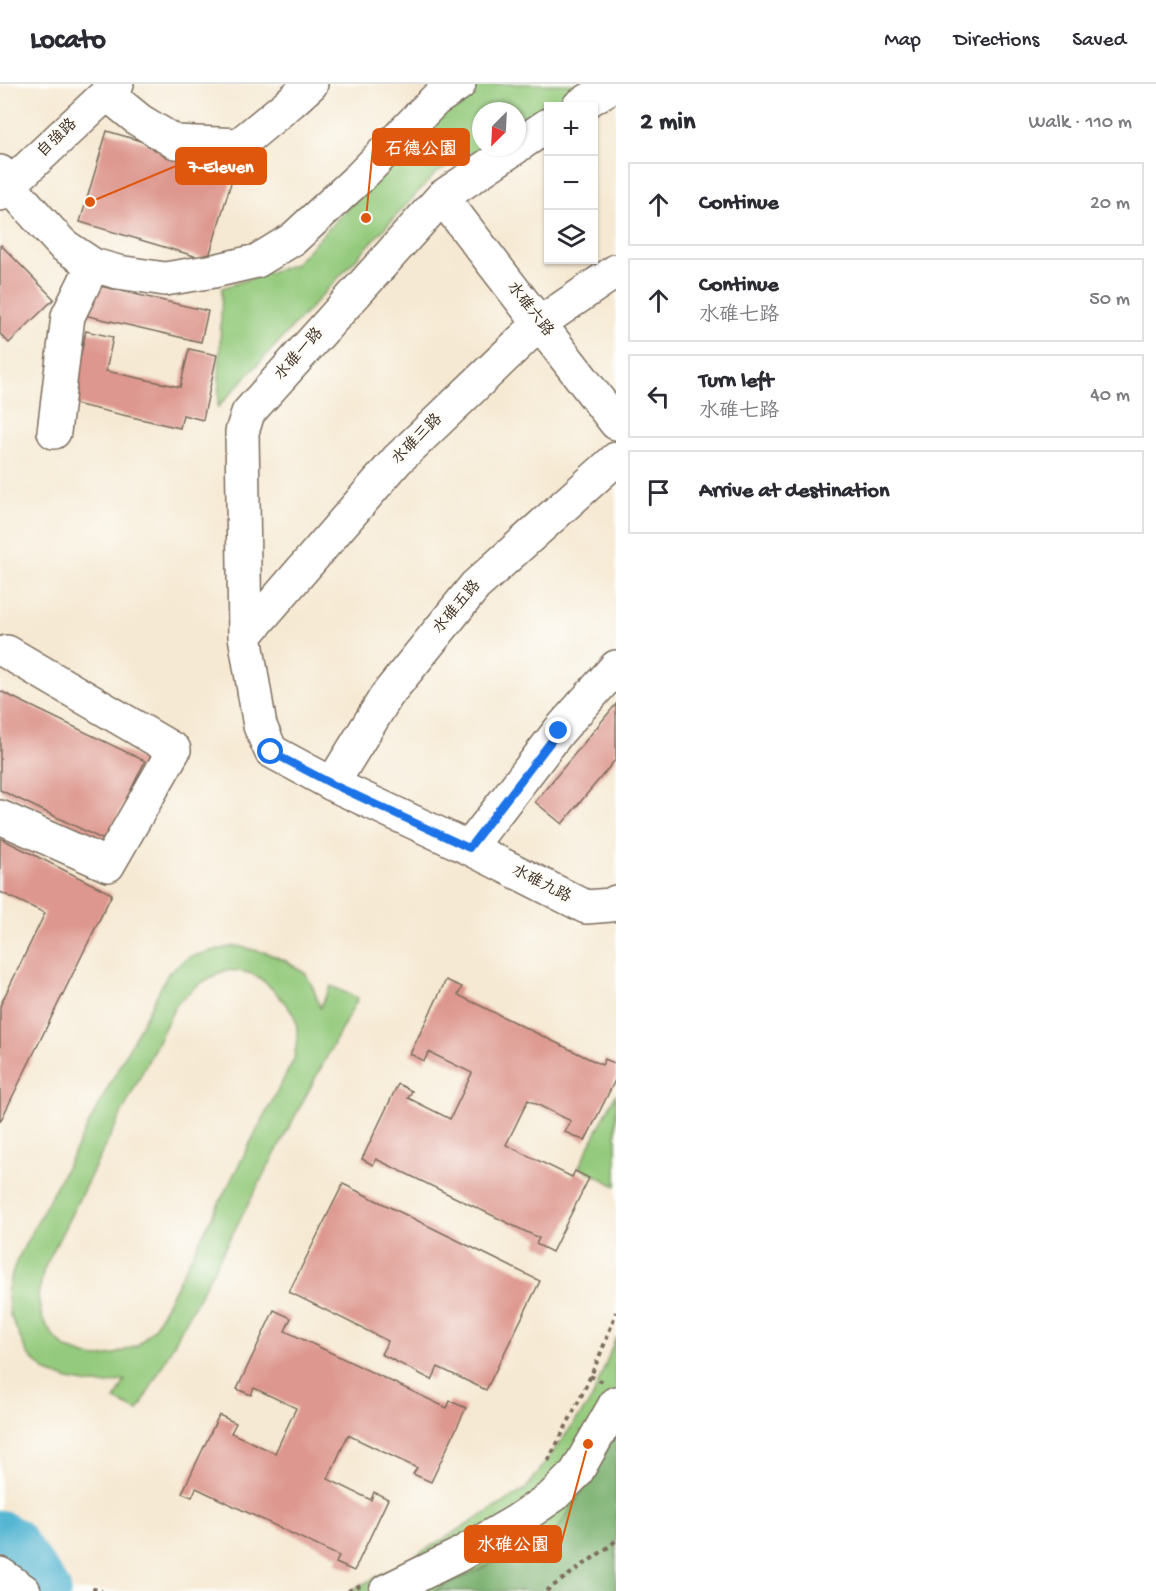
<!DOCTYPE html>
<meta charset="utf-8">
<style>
body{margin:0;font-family:"Gochi Hand","LXGW WenKai TC",sans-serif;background:#f7f7f7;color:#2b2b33}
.controls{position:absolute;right:18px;top:18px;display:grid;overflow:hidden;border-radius:0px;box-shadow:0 2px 4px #0004}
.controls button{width:54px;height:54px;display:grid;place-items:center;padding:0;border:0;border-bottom:2px solid #e1e1e2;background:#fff;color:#2b2b33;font:30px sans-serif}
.compass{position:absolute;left:472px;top:18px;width:54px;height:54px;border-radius:50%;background:#fff;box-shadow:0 2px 4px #0004;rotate:204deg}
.stop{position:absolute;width:18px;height:18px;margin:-14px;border:4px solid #1a73e8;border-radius:50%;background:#fff}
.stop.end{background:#1a73e8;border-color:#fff;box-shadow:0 2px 6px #0008}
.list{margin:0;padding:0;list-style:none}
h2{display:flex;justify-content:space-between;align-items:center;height:78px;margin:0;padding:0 24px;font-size:26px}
h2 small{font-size:20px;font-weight:400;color:#7c7c81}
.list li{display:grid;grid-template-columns:39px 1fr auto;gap:18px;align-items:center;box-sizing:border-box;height:84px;margin:0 12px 12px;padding:0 12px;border:2px solid #e1e1e2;border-radius:0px}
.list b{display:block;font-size:22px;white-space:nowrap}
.list p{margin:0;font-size:20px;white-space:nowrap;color:#7c7c81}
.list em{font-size:20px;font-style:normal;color:#7c7c81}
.icon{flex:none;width:33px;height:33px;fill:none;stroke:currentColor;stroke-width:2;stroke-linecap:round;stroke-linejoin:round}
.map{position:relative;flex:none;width:616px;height:1507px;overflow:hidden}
header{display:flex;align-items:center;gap:36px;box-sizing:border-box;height:84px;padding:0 30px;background:#fff;border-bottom:2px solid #e1e1e2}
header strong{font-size:28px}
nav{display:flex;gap:33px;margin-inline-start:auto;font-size:21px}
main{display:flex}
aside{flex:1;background:#fff}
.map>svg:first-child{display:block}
.green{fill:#94ca7d;stroke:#687a4e;stroke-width:1.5;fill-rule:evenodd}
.forest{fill:#77ae6c;stroke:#596c45;stroke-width:1.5}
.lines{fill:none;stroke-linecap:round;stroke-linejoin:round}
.river{stroke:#54b6d3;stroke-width:40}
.building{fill:#dd978e}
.minor-casing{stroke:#7c6d5d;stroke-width:36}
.path{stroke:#7c6d5d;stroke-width:4;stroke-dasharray:4.5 4.5;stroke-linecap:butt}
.minor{stroke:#fff;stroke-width:33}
.route{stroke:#1a73e8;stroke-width:8}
.labels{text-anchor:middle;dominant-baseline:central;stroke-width:4.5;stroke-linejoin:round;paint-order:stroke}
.street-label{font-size:16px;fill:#3b2a1e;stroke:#fdfcf7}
.leader{fill:none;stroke:#df570d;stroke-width:2}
.callout-dot{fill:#df570d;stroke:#fdfcf7;stroke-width:2}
.callout{fill:#df570d;stroke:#df570d;stroke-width:2}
.callout-label{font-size:18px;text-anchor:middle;font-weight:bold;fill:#fff}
</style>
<header>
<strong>Locato</strong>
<nav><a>Map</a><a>Directions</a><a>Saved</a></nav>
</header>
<main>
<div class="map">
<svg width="616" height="1507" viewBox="0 0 616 1507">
<rect width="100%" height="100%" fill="#fdfcf7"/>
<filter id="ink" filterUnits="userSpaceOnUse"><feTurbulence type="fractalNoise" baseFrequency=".0167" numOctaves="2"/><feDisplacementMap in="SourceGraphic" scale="12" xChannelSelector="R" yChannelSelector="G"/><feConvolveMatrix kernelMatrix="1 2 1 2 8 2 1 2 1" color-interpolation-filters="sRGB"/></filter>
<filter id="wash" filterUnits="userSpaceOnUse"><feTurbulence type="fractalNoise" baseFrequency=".008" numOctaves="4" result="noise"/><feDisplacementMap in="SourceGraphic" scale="24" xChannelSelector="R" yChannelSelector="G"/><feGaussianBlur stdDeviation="1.35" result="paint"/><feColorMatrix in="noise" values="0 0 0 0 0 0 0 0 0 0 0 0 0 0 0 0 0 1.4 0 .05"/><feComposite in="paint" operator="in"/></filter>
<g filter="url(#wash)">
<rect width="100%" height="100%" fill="#f6e9d3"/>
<path class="green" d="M480 0H594L588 8 560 22H548V29L517 46V27H481V63H484L436 89 218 323 222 204 295 180 434 33Z
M237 862 267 869 286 877 306 890 314 906 320 924 331 902 358 914 138 1327 115 1316 125 1296 108 1300H90L69 1296 47 1288 28 1271 10 1231 7 1207 16 1178 169 888 189 873 215 866ZM226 886C235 887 246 887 254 891 266 896 288 921 294 932 300 945 296 962 294 975L154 1244 138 1261 113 1271 95 1274 67 1265 53 1252 42 1234 38 1212 44 1185 176 921C193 903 204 896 226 886Z
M616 1009V1102L579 1083Z
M616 1253V1507H350L407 1477 526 1405 592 1315Z"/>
<path class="forest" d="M616 1349V1507H434L555 1449 594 1390Z"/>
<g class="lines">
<path class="river" d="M0 1446 15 1454 51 1506"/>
</g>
<g id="blocks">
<path class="building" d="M107 47 235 85 208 176 80 138Z
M1 161 54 215 9 259 0 250V162Z
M91 200 208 227 201 258 84 231Z
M86 247 113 253 106 287 180 303 189 265 217 271 203 336 183 331 180 344 70 319Z
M0 607 145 677 106 757 0 706Z
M616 620V675L562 740 535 718Z
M0 754 112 810 0 1038V922L45 829 0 808Z
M446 896 462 903 458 911 602 981 605 975 616 980V994L585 1057 565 1048 571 1037 528 1016 506 1061 572 1093 575 1087 589 1094 552 1168 536 1160 539 1154 376 1075 373 1081 362 1075 398 1000 412 1007 408 1014 450 1035 472 989 429 968 424 977 410 970Z
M343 1100 540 1197 486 1306 438 1283 432 1296 381 1270 388 1257 289 1208Z
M274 1226 291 1234 285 1247 447 1324 450 1317 466 1324 431 1398 413 1390 417 1384 348 1351 328 1395 371 1416 374 1408 388 1415 354 1487 336 1479 339 1472 196 1404 192 1413 182 1409 219 1331 236 1339 231 1349 275 1369 296 1324 254 1304 251 1311 237 1305Z"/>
</g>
</g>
<g filter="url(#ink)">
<use href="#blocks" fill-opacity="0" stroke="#7c6d5d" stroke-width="1.5"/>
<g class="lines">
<defs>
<path id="minor" d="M106 9 139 36 175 58 239 61 291 18 311 0
M579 22 615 0
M517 62 548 41
M516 63 442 113 248 329 242 348 245 552 260 642 271 667 332 700 469 764 586 823 611 821 616 818
M0 88 9 101 39 135 63 161 93 181 118 188 165 195 214 187 257 177 293 155 360 93 435 16 459 0
M0 110 117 0
M442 113 616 339
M54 348 68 232 93 181
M245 552 397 376 540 239 616 187
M332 700 387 611 475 502 616 375
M0 733 108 781 174 666 7 568
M469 764 559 647 616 583
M0 1490 24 1507
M386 1507 457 1472 515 1438 553 1412 576 1389 616 1319"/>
</defs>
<use href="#minor" class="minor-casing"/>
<path class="path" d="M590 1292 603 1298
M548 1377C573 1329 599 1280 616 1228
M94 1507V1505L102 1507
M348 1507 361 1501
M546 1507 610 1462 616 1456"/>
<use href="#minor" class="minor"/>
</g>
</g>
<g class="lines" filter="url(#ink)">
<path class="route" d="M271 668 332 700 469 764 559 647"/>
</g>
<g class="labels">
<g class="street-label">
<text transform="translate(58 55) rotate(-44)">自強路</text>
<text transform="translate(529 226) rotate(52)">水碓六路</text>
<text transform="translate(300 271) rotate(-48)">水碓一路</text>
<text transform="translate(418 356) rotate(-45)">水碓三路</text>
<text transform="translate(458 524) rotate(-50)">水碓五路</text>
<text transform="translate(541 801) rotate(27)">水碓九路</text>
</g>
</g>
<path class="leader" d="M366 134L373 63M90 118L176 82M588 1360L561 1460"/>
<g class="callout-dot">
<circle cx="366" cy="134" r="6"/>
<circle cx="90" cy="118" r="6"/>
<circle cx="588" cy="1360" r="6"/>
</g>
<g class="callout">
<rect x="373" y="45" width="96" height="36" rx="6"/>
<rect x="176" y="64" width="90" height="36" rx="6"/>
<rect x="465" y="1442" width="96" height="36" rx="6"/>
</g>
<g class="callout-label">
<text x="421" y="70">石德公園</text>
<text x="221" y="88">7-Eleven</text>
<text x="513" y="1466">水碓公園</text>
</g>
</svg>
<div class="controls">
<button>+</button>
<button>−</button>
<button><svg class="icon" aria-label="layers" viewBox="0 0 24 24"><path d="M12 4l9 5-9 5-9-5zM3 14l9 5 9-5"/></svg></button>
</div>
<svg class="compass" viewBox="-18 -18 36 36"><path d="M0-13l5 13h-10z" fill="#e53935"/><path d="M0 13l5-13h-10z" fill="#7c7c81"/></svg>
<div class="stop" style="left:271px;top:668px"></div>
<div class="stop end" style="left:559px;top:647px"></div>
</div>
<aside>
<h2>2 min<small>Walk · 110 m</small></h2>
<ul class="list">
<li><svg class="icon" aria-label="ahead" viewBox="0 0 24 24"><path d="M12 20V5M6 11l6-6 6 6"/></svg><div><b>Continue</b></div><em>20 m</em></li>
<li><svg class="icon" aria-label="ahead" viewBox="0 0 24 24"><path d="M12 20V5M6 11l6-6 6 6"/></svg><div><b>Continue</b><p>水碓七路</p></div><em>50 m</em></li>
<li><svg class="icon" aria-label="left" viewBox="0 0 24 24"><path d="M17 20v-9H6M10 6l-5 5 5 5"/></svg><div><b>Turn left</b><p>水碓七路</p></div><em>40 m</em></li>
<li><svg class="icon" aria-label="arrive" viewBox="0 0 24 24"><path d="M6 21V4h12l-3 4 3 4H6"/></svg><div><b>Arrive at destination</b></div></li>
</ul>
</aside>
</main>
